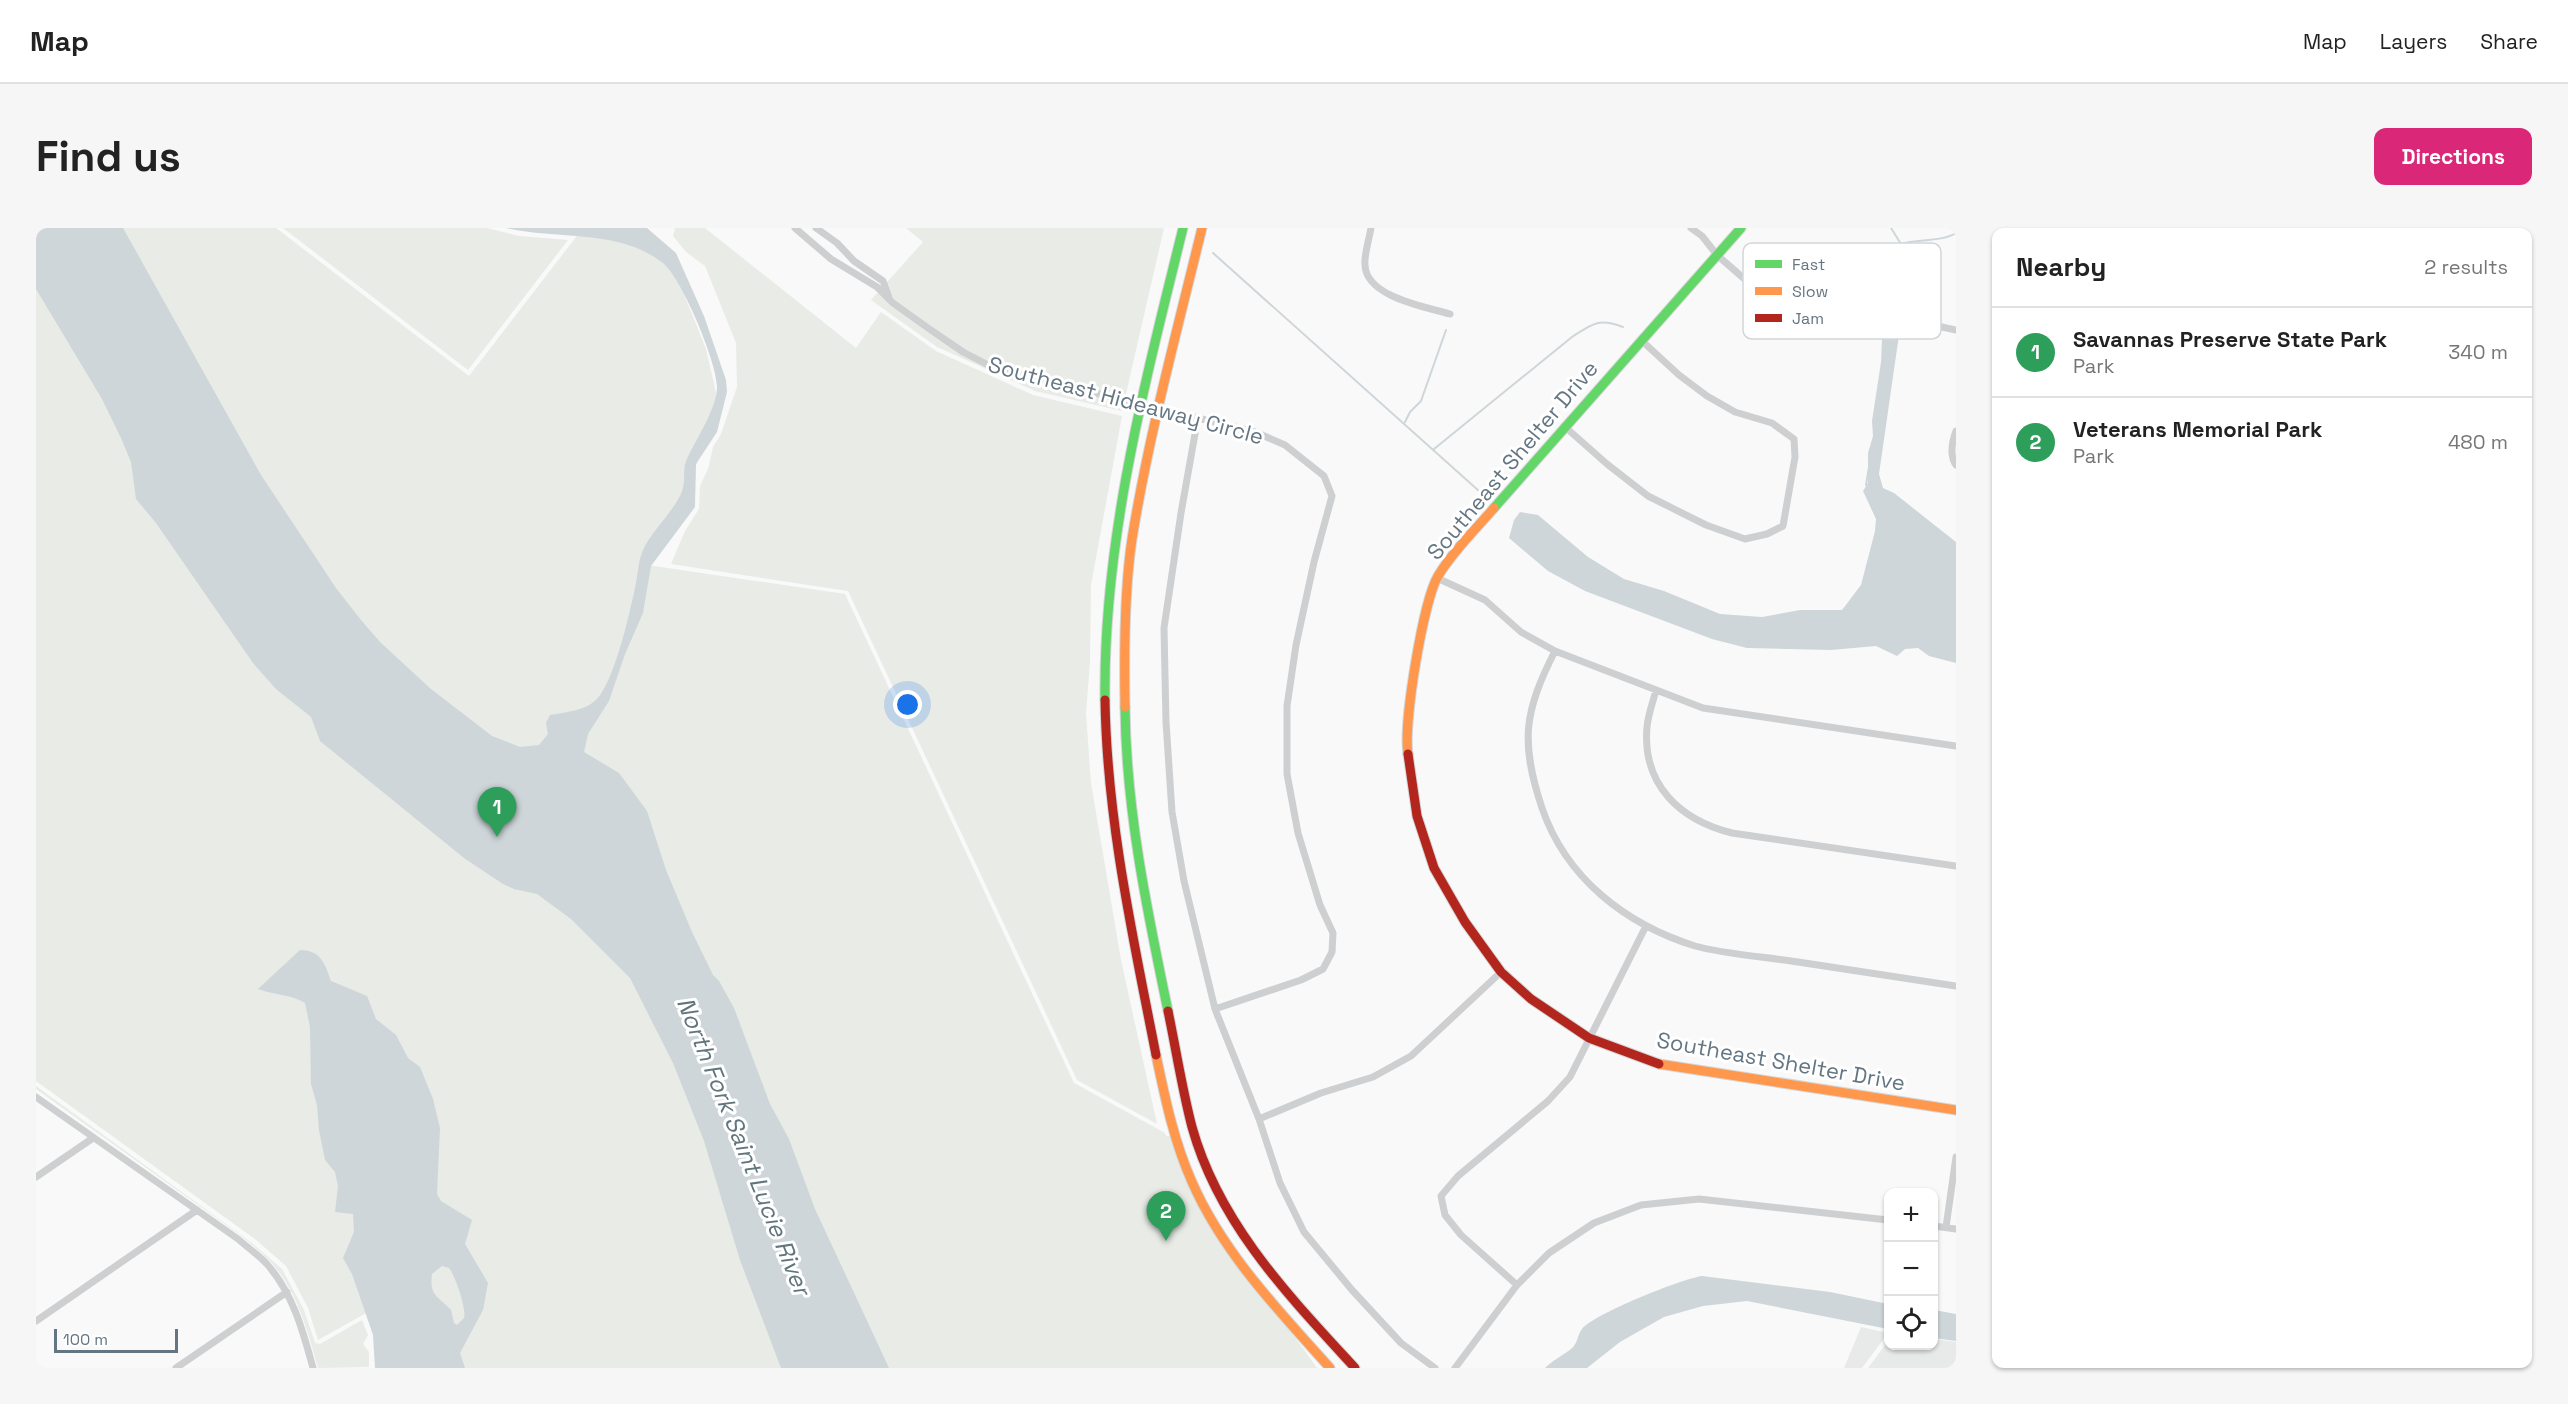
<!DOCTYPE html>
<meta charset="utf-8">
<style>
body{margin:0;font-family:"Space Grotesk",sans-serif;background:#f6f6f6;color:#222}
.controls{position:absolute;right:18px;bottom:18px;display:grid;overflow:hidden;border-radius:12px;box-shadow:0 2px 4px #0004}
.controls button{width:54px;height:54px;display:grid;place-items:center;padding:0;border:0;border-bottom:2px solid #e0e0e0;background:#fff;color:#222;font:30px sans-serif}
.scale{position:absolute;left:18px;bottom:15px;width:124px;box-sizing:border-box;padding-left:6px;border:3px solid #657683;border-top:0;font-size:16px;line-height:21px;white-space:nowrap;color:#657683;-webkit-text-stroke:4px #fff;paint-order:stroke}
.you{position:absolute;left:872px;top:477px;width:21px;height:21px;margin:-15px;border:4px solid #fff;border-radius:50%;background:#1a73e8;box-shadow:0 0 0 9px #1a73e833}
.badge{display:grid;place-items:center;width:39px;height:39px;border-radius:50%;background:#db2777;color:#fff;font-size:20px;font-weight:700}
.pin{position:absolute;translate:-50% -50px;filter:drop-shadow(0 2px 3px #0008)}
.pin::after{content:'';position:absolute;top:32px;width:21px;height:18px;background:inherit;clip-path:polygon(0 0,100% 0,50% 100%)}
.list{margin:0;padding:0;list-style:none}
h2{display:flex;justify-content:space-between;align-items:center;height:78px;margin:0;padding:0 24px;font-size:26px}
h2 small{font-size:20px;font-weight:400;color:#767676}
.list li{display:grid;grid-template-columns:39px 1fr auto;gap:18px;align-items:center;box-sizing:border-box;height:90px;padding:0 24px;border-top:2px solid #e0e0e0}
.list b{display:block;font-size:22px;white-space:nowrap}
.list p{margin:0;font-size:20px;white-space:nowrap;color:#767676}
.list em{font-size:20px;font-style:normal;color:#767676}
.icon{flex:none;width:33px;height:33px;fill:none;stroke:currentColor;stroke-width:2;stroke-linecap:round;stroke-linejoin:round}
.map{position:relative;flex:none;width:1920px;height:1140px;overflow:hidden;border-radius:12px}
header{display:flex;align-items:center;gap:36px;box-sizing:border-box;height:84px;padding:0 30px;background:#fff;border-bottom:2px solid #e0e0e0}
header strong{font-size:28px}
nav{display:flex;gap:33px;margin-inline-start:auto;font-size:21px}
.intro{display:flex;align-items:center;justify-content:space-between;box-sizing:border-box;height:144px;padding:0 36px}
h1{margin:0;font-size:42px}
.button{padding:15px 27px;border-radius:12px;background:#db2777;color:#fff;font-size:21px;font-weight:700}
main{display:flex;gap:36px;padding:0 36px}
aside{flex:1;background:#fff;border-radius:12px;box-shadow:0 2px 4px #0004}
.map>svg:first-child{display:block}
.built{fill:#e8e9e9}
.green{fill:#e8ebe6}
.water{fill:#ced6d9;fill-rule:evenodd}
.lines{fill:none;stroke-linecap:round;stroke-linejoin:round}
.stream{stroke:#ced6d9;stroke-width:2}
.fast-casing{stroke:#d5d6d7;stroke-width:11}
.slow-casing{stroke:#d5d6d7;stroke-width:11}
.jam-casing{stroke:#d5d6d7;stroke-width:11}
.street{stroke:#cecfd0;stroke-width:7}
.fast{stroke:#63d668;stroke-width:9}
.slow{stroke:#ff974d;stroke-width:9}
.jam{stroke:#b3261e;stroke-width:9}
.labels{text-anchor:middle;dominant-baseline:central;stroke-width:6;stroke-linejoin:round;paint-order:stroke}
.street-label{font-size:22px;fill:#657683;stroke:#fff}
.water-label{font-size:24px;font-style:italic;fill:#60757c;stroke:#fff}
.key{fill:#fff;stroke:#d1d6da;stroke-width:1.5}
.key-label{font-size:16px;fill:#657683}
</style>
<header>
<strong>Map</strong>
<nav><a>Map</a><a>Layers</a><a>Share</a></nav>
</header>
<div class="intro"><h1>Find us</h1><a class="button">Directions</a></div>
<main>
<div class="map">
<svg width="1920" height="1140" viewBox="0 0 1920 1140">
<rect width="100%" height="100%" fill="#f9f9f9"/>
<path class="built" d="M1825 1099 1852 1105 1826 1140H1808Z
M1898 1111 1920 1114V1140H1832L1852 1113V1118H1898Z"/>
<path class="green" d="M0 0H240L433 148 547 0H565L636 36 670 121 683 178 646 274 611 337 809 366 1038 855 1129 905 1130 908H1134L1161 973 1204 1040 1256 1105 1281 1140H377L350 1074 282 1112 272 1080 250 1038 219 1011 0 853Z
M247 0H451L483 8 532 12 432 142Z
M639 0H669L820 120 845 84 900 123 997 167 1086 188 1055 357 1054 433 1050 486 1055 555 1085 732 1121 896 1041 852 812 363 635 336 649 303 663 281 664 258 672 241 677 219 685 206 701 159 700 115 669 38 650 24 637 8Z
M870 0H1128L1086 183 999 163 901 119 835 72 887 14Z
M0 858 216 1015 246 1041 268 1082 279 1115 284 1116 326 1092 332 1107 327 1116 333 1124V1139L282 1140C271 1101 261 1062 233 1032 224 1023 214 1015 204 1007L0 861Z"/>
<path class="water" d="M0 0H87L225 247 300 360 325 392 344 414 395 461 456 508 484 519 503 517 512 506 510 495 514 487C530 484 549 483 561 471 579 451 593 387 599 360 602 348 602 331 608 320 617 302 634 287 644 268 651 255 646 244 650 233 659 213 682 179 681 158 680 132 646 51 627 35 582 0 522 12 470 0H611L640 25 668 88 690 152 691 164 681 204 660 236 659 279 615 338 607 385 589 426 573 473 552 506 548 524 583 545 611 583 630 642 656 704 677 747 683 753 698 780 734 876 753 911 779 981 853 1140H745L704 1032 668 913 637 835 594 750 535 691 501 666 478 661 467 656 428 630 284 513 275 489 240 461 217 435 120 295 100 271 95 234 85 210 66 171 0 61Z
M1861 103 1863 107 1843 246 1847 260 1858 265 1920 314V435L1893 428 1882 420 1869 421 1861 428 1840 418 1795 422 1711 420 1676 411 1549 363 1512 343 1473 310 1478 292 1484 284 1502 287 1552 329 1588 351 1628 363 1684 386 1726 389 1764 382H1806L1825 357 1839 303 1840 291 1827 263 1832 255V225L1837 208 1836 193 1845 134 1846 111Z
M264 722C285 722 289 736 295 753L331 768 340 791 360 807 372 830 384 839 397 871 404 900 401 966 405 973 436 992 429 1016 452 1055 447 1082 424 1125 429 1140H339L337 1107 316 1046 307 1030 318 1004 317 986 299 984 302 958 299 944 289 932 283 902 281 877 275 856 274 799 269 775C254 766 238 767 222 761ZM406 1038 413 1040C419 1047 431 1082 428 1090L421 1097 418 1095 415 1082C402 1068 393 1068 396 1046Z
M1666 1048 1794 1064 1852 1076V1101L1711 1073 1667 1078 1628 1089 1584 1114 1551 1140H1509C1517 1132 1526 1128 1535 1121 1542 1116 1541 1107 1546 1101 1558 1086 1645 1051 1666 1048Z
M1898 1082 1920 1086V1113L1898 1110Z"/>
<g class="lines">
<path class="stream" d="M1855 0 1865 16C1882 11 1905 14 1920 5
M1177 25 1443 263
M1858 80 1865 18
M1369 194 1374 184 1385 173 1410 102
M1398 221 1536 109C1557 95 1563 90 1587 99
M1830 257 1833 239"/>
<defs>
<path id="fast" d="M1458 280 1705 0
M1069 472C1067 311 1109 155 1147 0
M1089 479C1090 582 1111 682 1132 783"/>
<path id="slow" d="M1089 479C1088 425 1088 364 1096 311 1113 206 1141 103 1166 0
M1372 526C1367 496 1387 374 1402 348 1417 323 1439 302 1458 280
M1120 827C1129 870 1138 914 1156 954 1187 1025 1243 1083 1294 1140
M1623 836 1920 882"/>
<path id="jam" d="M1069 472C1071 593 1097 709 1120 827
M1372 526 1381 588 1398 640 1429 694 1465 744 1495 771 1553 810 1623 836
M1132 783C1140 821 1146 861 1156 899 1183 996 1253 1068 1319 1140"/>
</defs>
<use href="#fast" class="fast-casing"/>
<use href="#slow" class="slow-casing"/>
<use href="#jam" class="jam-casing"/>
<path class="street" d="M759 0 795 31 841 59 857 75 892 100 927 124 958 140 1219 204 1249 217 1288 248 1296 268 1278 334 1260 417 1251 478V546L1262 605 1284 677 1297 705 1296 724 1287 741 1265 752 1179 781
M780 0 801 15 818 33 847 53 853 70
M1335 0C1333 12 1328 26 1329 37 1330 69 1390 79 1414 86
M1655 0 1666 8 1681 27 1728 68 1750 81 1776 87 1861 89 1920 102
M1162 189 1145 285 1128 400 1130 494 1136 584 1148 653 1179 781 1223 891 1244 955 1268 1004 1316 1062 1365 1115 1399 1140
M1528 198 1571 236 1612 268 1670 297 1709 311 1731 306 1747 298 1759 229 1758 211 1736 195 1699 184 1671 168 1643 147 1605 112
M1920 203C1916 214 1913 227 1920 237
M1401 350 1449 372 1485 404 1519 423 1667 480 1920 518
M1519 423C1488 484 1484 514 1506 580 1530 650 1589 696 1659 718 1687 726 1731 729 1762 734 1815 742 1867 750 1920 758
M1620 462C1617 474 1612 487 1611 499 1606 557 1644 592 1696 605L1920 638
M0 869 202 1011C211 1019 221 1026 230 1035 257 1065 267 1103 277 1140
M1223 891 1285 865 1337 849 1375 828 1465 744
M0 949 57 910
M1898 998 1920 1001
M1910 999 1920 929
M1481 1057 1425 1007 1409 987 1405 968 1422 948 1512 873 1534 849 1610 698
M0 1093 161 982
M140 1140 251 1064
M1419 1140 1481 1057 1513 1025 1558 995 1605 977 1663 971 1852 992"/>
<use href="#fast" class="fast"/>
<use href="#slow" class="slow"/>
<use href="#jam" class="jam"/>
</g>
<g class="labels">
<g class="street-label">
<text transform="translate(1090 172) rotate(15)">Southeast Hideaway Circle</text>
<text transform="translate(1476 232) rotate(-50)">Southeast Shelter Drive</text>
<text transform="translate(1745 833) rotate(10)">Southeast Shelter Drive</text>
</g>
<g class="water-label">
<text transform="translate(708 918) rotate(68)">North Fork Saint Lucie River</text>
</g>
</g>
<rect x="1707" y="15" width="198" height="96" rx="9" class="key"/>
<rect x="1719" y="32" width="27" height="8" fill="#63d668"/>
<rect x="1719" y="59" width="27" height="8" fill="#ff974d"/>
<rect x="1719" y="86" width="27" height="8" fill="#b3261e"/>
<g class="key-label">
<text x="1756" y="42">Fast</text>
<text x="1756" y="69">Slow</text>
<text x="1756" y="96">Jam</text>
</g>
</svg>
<div class="controls">
<button>+</button>
<button>−</button>
<button><svg class="icon" aria-label="locate" viewBox="0 0 24 24"><circle cx="12" cy="12" r="6"/><path d="M12 2v4M12 18v4M2 12h4M18 12h4"/></svg></button>
</div>
<div class="scale">100 m</div>
<div class="you"></div>
<div class="pin badge" style="left:461px;top:609px;background:#2e9e5b">1</div>
<div class="pin badge" style="left:1130px;top:1013px;background:#2e9e5b">2</div>
</div>
<aside>
<h2>Nearby<small>2 results</small></h2>
<ul class="list">
<li><span class="badge" style="background:#2e9e5b">1</span><div><b>Savannas Preserve State Park</b><p>Park</p></div><em>340 m</em></li>
<li><span class="badge" style="background:#2e9e5b">2</span><div><b>Veterans Memorial Park</b><p>Park</p></div><em>480 m</em></li>
</ul>
</aside>
</main>
